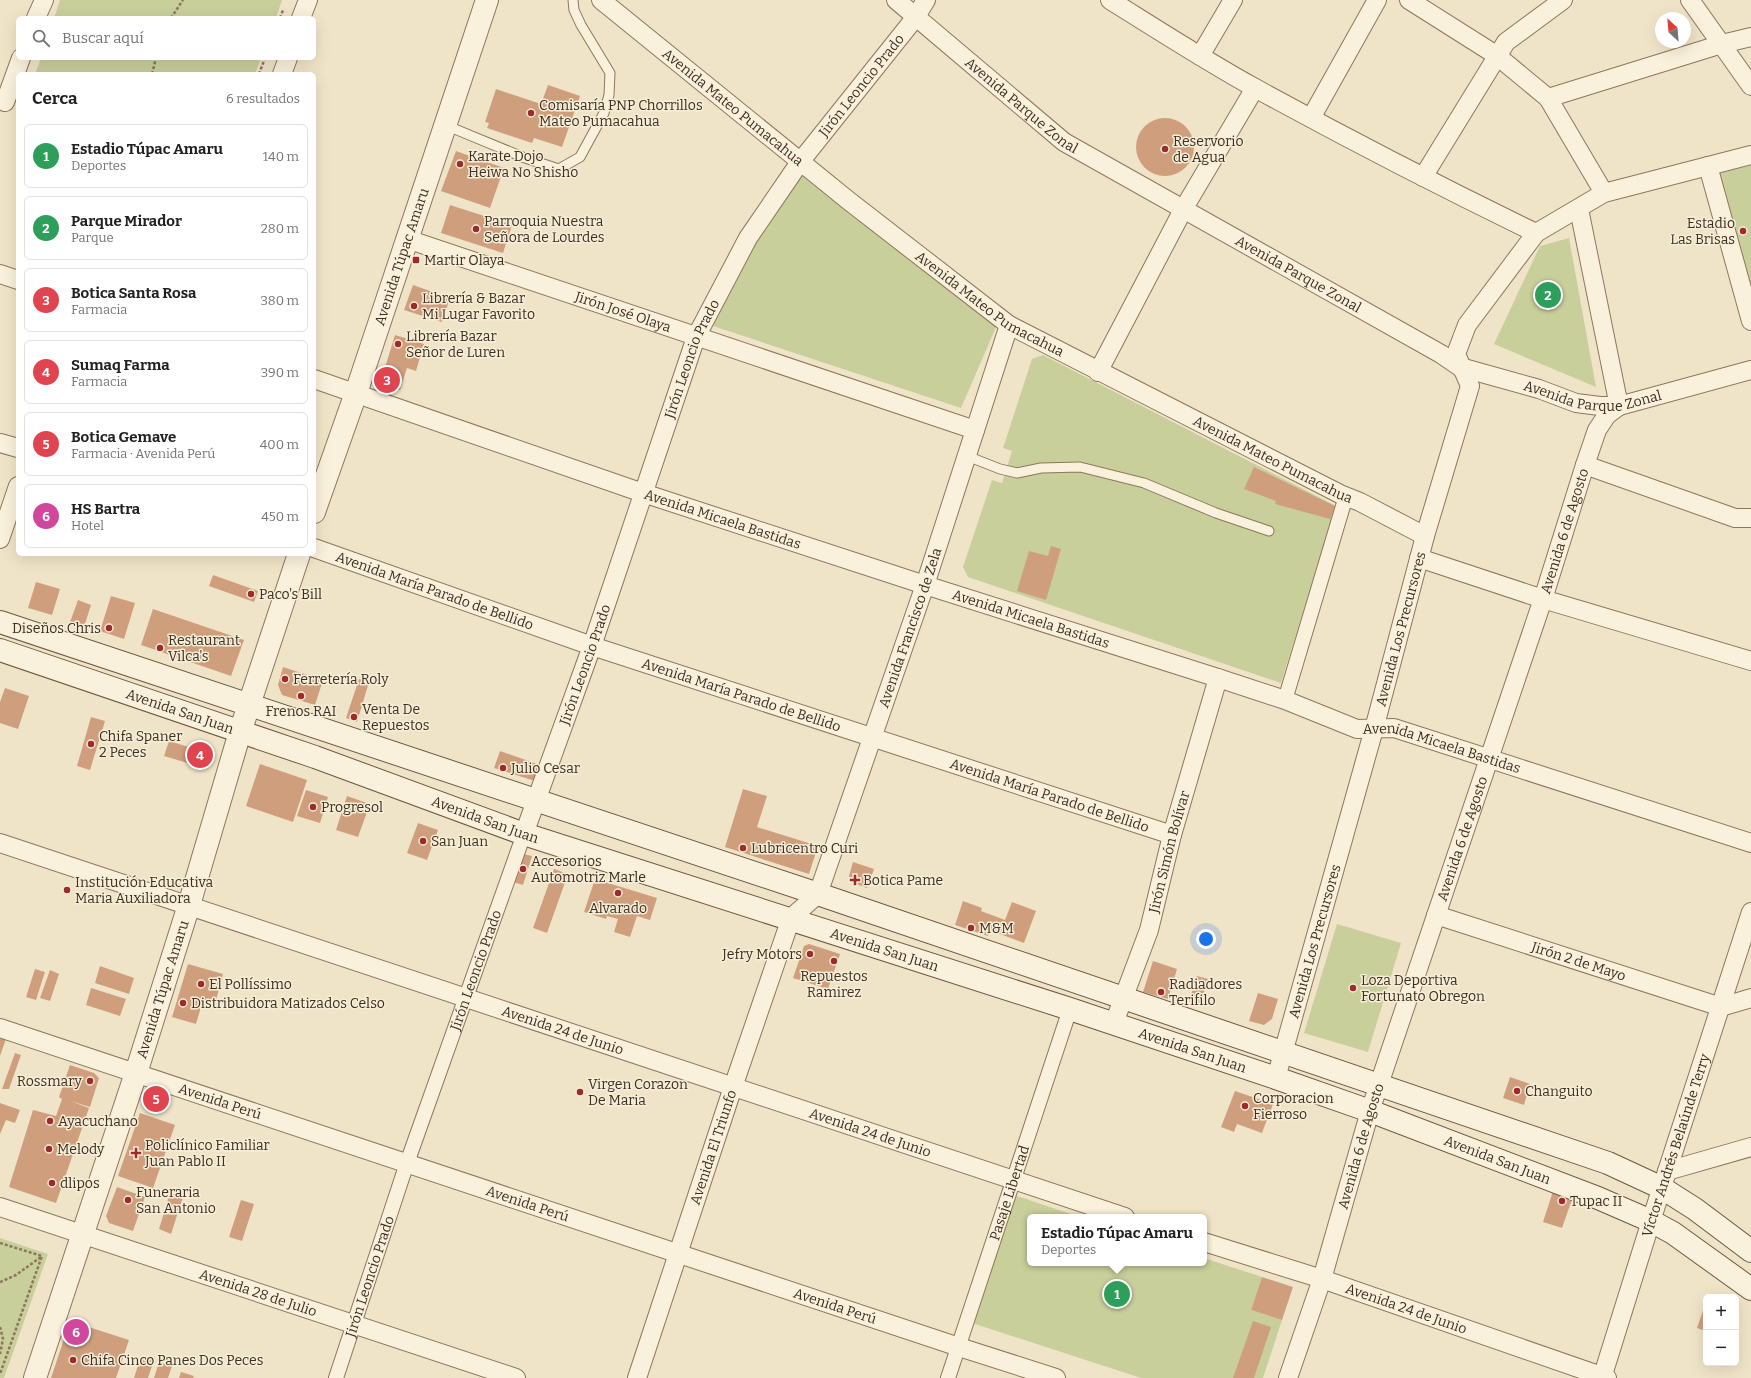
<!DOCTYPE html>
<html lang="es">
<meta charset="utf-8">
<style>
body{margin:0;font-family:Bitter,serif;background:#f6f6f6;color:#202124}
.controls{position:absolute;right:12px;bottom:12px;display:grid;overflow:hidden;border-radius:6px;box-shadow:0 4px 16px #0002}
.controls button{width:36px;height:36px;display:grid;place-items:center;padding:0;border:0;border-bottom:1px solid #e0e0e0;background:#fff;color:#202124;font:20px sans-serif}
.compass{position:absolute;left:1655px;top:12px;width:36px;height:36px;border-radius:50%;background:#fff;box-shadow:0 4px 16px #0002;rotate:334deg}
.you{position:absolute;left:1206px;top:939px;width:14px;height:14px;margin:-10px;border:3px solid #fff;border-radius:50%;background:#1a73e8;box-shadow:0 0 0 6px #1a73e833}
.badge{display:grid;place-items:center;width:26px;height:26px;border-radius:50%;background:#9e2a2b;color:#fff;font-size:13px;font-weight:700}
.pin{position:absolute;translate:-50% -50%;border:2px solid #fff;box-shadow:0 1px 4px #0006}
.popup{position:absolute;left:1027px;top:1214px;width:180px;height:52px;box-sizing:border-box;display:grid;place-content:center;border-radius:6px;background:#fff;filter:drop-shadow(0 1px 3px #0005);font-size:13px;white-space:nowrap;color:#757577}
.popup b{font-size:15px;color:#202124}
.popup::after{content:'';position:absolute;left:50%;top:100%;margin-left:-8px;border:8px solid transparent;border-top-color:#fff}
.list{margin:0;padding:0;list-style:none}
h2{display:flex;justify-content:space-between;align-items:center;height:52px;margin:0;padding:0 16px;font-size:17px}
h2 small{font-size:13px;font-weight:400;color:#757577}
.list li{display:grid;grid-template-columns:26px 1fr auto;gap:12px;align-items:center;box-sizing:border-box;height:64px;margin:0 8px 8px;padding:0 8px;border:1px solid #e0e0e0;border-radius:6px}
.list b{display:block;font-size:15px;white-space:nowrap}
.list p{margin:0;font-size:13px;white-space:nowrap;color:#757577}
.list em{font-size:13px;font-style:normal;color:#757577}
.icon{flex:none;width:22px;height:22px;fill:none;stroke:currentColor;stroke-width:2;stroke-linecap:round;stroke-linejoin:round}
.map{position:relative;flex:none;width:1751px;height:1378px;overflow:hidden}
.search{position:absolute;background:#fff;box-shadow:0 4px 16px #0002;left:16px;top:16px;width:300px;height:44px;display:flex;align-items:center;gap:10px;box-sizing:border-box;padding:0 14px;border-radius:6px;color:#757577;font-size:15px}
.panel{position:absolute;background:#fff;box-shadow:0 4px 16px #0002;left:16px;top:72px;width:300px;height:484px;border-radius:6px}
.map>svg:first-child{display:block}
.green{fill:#c9cf9b}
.building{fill:#cf9f7d}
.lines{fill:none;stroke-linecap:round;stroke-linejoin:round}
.service-casing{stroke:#8d765c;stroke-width:11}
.pedestrian-casing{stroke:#8d765c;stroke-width:16}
.minor-casing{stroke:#8d765c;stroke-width:20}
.tertiary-casing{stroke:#8d765c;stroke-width:24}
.secondary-casing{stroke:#6f573f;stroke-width:24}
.path{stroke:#8d765c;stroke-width:2.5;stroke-dasharray:3 2;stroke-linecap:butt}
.service{stroke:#faf1dc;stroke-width:9}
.pedestrian{stroke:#faf1dc;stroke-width:14}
.minor{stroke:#faf1dc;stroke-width:18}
.tertiary{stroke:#faf1dc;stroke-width:22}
.secondary{stroke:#faf1dc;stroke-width:22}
.poi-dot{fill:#9e2a2b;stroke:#f7eed8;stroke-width:1.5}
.labels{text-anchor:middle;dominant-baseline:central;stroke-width:3;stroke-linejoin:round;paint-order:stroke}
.street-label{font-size:14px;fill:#3d2e20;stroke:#f7eed8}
.poi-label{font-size:14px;fill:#3d2e20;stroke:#f7eed8;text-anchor:start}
</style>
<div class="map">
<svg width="1751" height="1378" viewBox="0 0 1751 1378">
<rect width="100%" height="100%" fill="#f0e4c8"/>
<path class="green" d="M60 0H282L276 18H54Z
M41 58H261L255 74H35Z
M1751 162V290L1719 171Z
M804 173 997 325 961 408 713 326 745 258Z
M1569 238 1596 387 1494 344 1540 246Z
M1043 355 1336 506 1281 683 968 577 963 567 992 480 1002 483 1012 451 1003 448 1032 359Z
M1337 924 1401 943 1368 1052 1304 1033Z
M1017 1196 1080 1217H1030V1263H1204V1258L1262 1277 1251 1310 1282 1320 1263 1378H1141L972 1323 1013 1197Z
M0 1238 48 1254 4 1378H0Z"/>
<path class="building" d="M548 85 580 96 562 147 534 138 532 143 487 128 489 123 485 122 496 89 541 104Z
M1136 147a29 29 0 1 1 58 0a29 29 0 1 1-58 0Z
M456 151 504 168 490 208 441 191Z
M450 205 512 225 503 253 441 233Z
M413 285 450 298 442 322 404 310Z
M395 335 424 344 416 371 407 368 400 390 380 384Z
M1254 467 1335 506 1330 519 1275 504 1276 501 1244 489Z
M1051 546 1061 549 1046 600 1017 591 1029 551 1048 556Z
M213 575 258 591 254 602 209 586Z
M36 582 60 589 52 615 28 608Z
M111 596 135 603 124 639 100 631Z
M78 600 91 605 84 627 70 622Z
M153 609 244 640 231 676 141 645Z
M283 667 323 680 315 705 282 695 278 685Z
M359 679 369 682 357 722 346 718Z
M5 688 29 696 18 729 0 723V702Z
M91 717 105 721 90 770 77 766Z
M169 741 202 751 205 755 201 767 164 756Z
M500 751 540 765 535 781 494 768Z
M260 764 307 780 293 822 246 806Z
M743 789 767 796 757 827 818 846 809 874 725 847Z
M306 790 328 797 320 823 297 816Z
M347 796 370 804 358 837 336 830Z
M418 823 438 830 427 860 407 853Z
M523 854 532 856 523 885 513 882Z
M853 862 874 869 867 888 851 882 849 876Z
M554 869 568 874 547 933 533 928Z
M595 879 657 898 650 920 637 916 630 937 614 932 618 919 607 916 606 919 584 912Z
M963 901 982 908 981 911 1005 920 1012 902 1036 911 1024 943 989 930 988 936 955 925Z
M809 944 840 954 828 989 793 978 804 946Z
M1153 961 1177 969 1168 999 1143 992Z
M188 964 223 974 215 1004 203 1000 196 1024 172 1017Z
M100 966 134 978 129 994 95 983Z
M35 969 45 972 36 1000 26 997Z
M50 970 59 974 50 1001 40 998Z
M1197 976 1208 979 1200 1005 1189 1001Z
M91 988 126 999 120 1016 86 1005Z
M1258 993 1278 999 1272 1019 1264 1025 1249 1021Z
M0 1034 7 1036 0 1056Z
M15 1053 21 1055 9 1089H2Z
M70 1065 94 1073 99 1078 90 1107 70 1101 89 1108 56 1203 9 1187 33 1110 56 1116 62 1099 59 1097Z
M1510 1077 1530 1084 1524 1105 1503 1098Z
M146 1090 169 1099 165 1108 143 1100Z
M1235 1091 1273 1104 1262 1133 1237 1124 1234 1132 1221 1127Z
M0 1103 20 1110 15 1123 6 1120 0 1134Z
M140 1113 175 1125 153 1188 118 1176Z
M117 1187 145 1197 133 1231 109 1223 106 1216Z
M1554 1188 1574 1194 1562 1228 1543 1222Z
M170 1193 183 1197 171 1234 159 1229Z
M241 1200 254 1204 242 1241 229 1237Z
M1262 1277 1293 1287 1282 1320 1251 1310Z
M1706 1302V1331L1697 1328Z
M70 1321 129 1340 116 1378H51Z
M1253 1321 1271 1327 1254 1378H1233Z
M141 1356 154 1360 148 1378H134Z
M159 1362 172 1366 168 1378H154Z
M181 1372 194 1376 193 1378H179Z"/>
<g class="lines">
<defs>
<path id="service" d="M445 125 525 158 559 169 580 157 604 113 609 95 610 73 581 25 574 10 573 0
M967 456 1000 469 1017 473 1041 468 1080 467 1144 483 1216 513 1269 531"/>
<g id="pedestrian">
<path d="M1285 700 1346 496"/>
<path id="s1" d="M336 1378 407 1163 524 834"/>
<path id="s2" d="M948 1378 1070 1009"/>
</g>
<g id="minor">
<path id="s3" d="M601 0 849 201 1009 325 1340 494 1360 502 1425 536"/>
<path id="s4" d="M896 0 1064 142 1441 354 1460 367 1539 389 1576 403 1600 406H1619L1751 370"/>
<path d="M1110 0C1158 30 1206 61 1255 88 1348 139 1441 187 1536 233L1604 193 1751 155"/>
<path d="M1409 0 1496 55 1548 98 1604 193"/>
<path d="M1690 0 1751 86"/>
<path d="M36 18 44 0"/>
<path d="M301 18 308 0"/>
<path d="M1200 56 1233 0"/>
<path d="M282 74 288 58"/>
<path d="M1548 98 1722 44 1751 37"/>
<path d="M5 102 21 58"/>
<path d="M1311 118 1377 0"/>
<path d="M1708 166 1751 321"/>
<path d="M1423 177 1506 42 1563 0"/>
<path d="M1579 209 1619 406"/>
<path id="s5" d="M407 239 975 430"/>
<path d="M0 274 18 280"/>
<path d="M1098 372 1184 208 1255 88"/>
<path id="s6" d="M314 379 643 493 925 585 1218 678 1285 700 1357 729 1394 728 1751 843"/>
<path d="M0 443 18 448"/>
<path d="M1585 465 1735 518H1751"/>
<path d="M0 539 18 486"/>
<path id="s7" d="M314 548 592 646 1172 835"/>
<path d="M1419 558 1543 599 1751 661"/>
<path id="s8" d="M524 834 592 646 696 337 748 238 800 162 915 18 926 0"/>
<path id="s9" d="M0 843 1125 1217"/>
<path id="s10" d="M1436 915 1721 1007 1751 998"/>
<path id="s11" d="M1114 1023 1149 930 1172 835 1218 678"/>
<path id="s12" d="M0 1028 959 1347 1056 1378"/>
<path id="s13" d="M1276 1078 1374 729 1425 536 1470 386 1456 354 1467 325 1536 233"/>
<path d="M1667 1171 1751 1147"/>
<path id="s14" d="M0 1207 516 1378"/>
<path id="s15" d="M1204 1242 1322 1279 1607 1378"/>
<path id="s16" d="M637 1378 733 1087 791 918 818 894 925 585 1009 325"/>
<path id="s17" d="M1288 1378 1322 1279 1370 1111 1543 599 1585 465 1597 430 1607 415 1619 406"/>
<path id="s18" d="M1602 1378 1651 1221 1751 912"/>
</g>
<g id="tertiary">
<path id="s19" d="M314 512 356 393 487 0"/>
<path id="s20" d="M35 1378 136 1073 189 905 240 732 299 554"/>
</g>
<g id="secondary">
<path d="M0 622 818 894 1608 1163 1662 1188 1695 1209 1751 1251"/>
<path id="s21" d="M0 650 315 757 524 834 1070 1009 1276 1078 1370 1111 1598 1198 1651 1221 1673 1233 1751 1289"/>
</g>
</defs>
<use href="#service" class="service-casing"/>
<use href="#pedestrian" class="pedestrian-casing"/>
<use href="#minor" class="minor-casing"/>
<use href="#tertiary" class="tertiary-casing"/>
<use href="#secondary" class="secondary-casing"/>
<path class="path" d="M171 18 183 0
M280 18 283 10
M152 74 156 58
M259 74 265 58
M0 1243 42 1256 0 1374
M0 1282 16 1275 41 1257
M0 1327 3 1339 0 1354"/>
<use href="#service" class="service"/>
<use href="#pedestrian" class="pedestrian"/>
<use href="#minor" class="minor"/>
<use href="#tertiary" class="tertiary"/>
<use href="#secondary" class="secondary"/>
</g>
<g class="poi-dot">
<circle cx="531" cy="113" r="4"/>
<circle cx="1165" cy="149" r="4"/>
<circle cx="460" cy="164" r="4"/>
<circle cx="476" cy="229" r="4"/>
<circle cx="1743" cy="231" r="4"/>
<rect x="412" y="256" width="8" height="8" rx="2"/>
<circle cx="414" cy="306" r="4"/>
<circle cx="398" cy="344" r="4"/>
<circle cx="251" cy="594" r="4"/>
<circle cx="109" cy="628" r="4"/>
<circle cx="160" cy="648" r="4"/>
<circle cx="285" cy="679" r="4"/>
<circle cx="301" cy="696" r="4"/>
<circle cx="354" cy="717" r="4"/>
<circle cx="91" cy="744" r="4"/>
<circle cx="503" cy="768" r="4"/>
<circle cx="313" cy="807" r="4"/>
<circle cx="423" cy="841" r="4"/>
<circle cx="743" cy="848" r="4"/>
<circle cx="523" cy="869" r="4"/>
<path d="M853 874h4v4h4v4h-4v4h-4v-4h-4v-4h4z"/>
<circle cx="67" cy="890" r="4"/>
<circle cx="618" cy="893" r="4"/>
<circle cx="971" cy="928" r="4"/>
<circle cx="810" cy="954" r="4"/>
<circle cx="834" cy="961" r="4"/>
<circle cx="201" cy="984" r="4"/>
<circle cx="1353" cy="988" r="4"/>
<circle cx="1161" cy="992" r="4"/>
<circle cx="183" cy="1003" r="4"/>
<circle cx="90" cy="1081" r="4"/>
<circle cx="1517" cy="1091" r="4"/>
<circle cx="580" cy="1092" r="4"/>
<circle cx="1245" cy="1106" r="4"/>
<circle cx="50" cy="1121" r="4"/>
<circle cx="49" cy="1149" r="4"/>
<path d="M134 1147h4v4h4v4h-4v4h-4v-4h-4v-4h4z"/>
<circle cx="52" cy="1183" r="4"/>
<circle cx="128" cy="1200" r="4"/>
<circle cx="1562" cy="1201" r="4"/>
<circle cx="73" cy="1360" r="4"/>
</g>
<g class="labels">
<g class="street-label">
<text stroke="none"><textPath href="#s8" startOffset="828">Jirón Leoncio Prado</textPath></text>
<text stroke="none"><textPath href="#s4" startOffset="164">Avenida Parque Zonal</textPath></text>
<text stroke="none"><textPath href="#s3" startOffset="170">Avenida Mateo Pumacahua</textPath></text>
<text stroke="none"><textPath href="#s19" startOffset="270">Avenida Túpac Amaru</textPath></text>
<text stroke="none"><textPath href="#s4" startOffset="489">Avenida Parque Zonal</textPath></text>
<text stroke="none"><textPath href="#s3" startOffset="494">Avenida Mateo Pumacahua</textPath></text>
<text stroke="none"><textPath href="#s5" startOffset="228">Jirón José Olaya</textPath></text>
<text stroke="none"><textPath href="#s8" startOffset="504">Jirón Leoncio Prado</textPath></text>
<text stroke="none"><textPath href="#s4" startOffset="813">Avenida Parque Zonal</textPath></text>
<text stroke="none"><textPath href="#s3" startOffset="818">Avenida Mateo Pumacahua</textPath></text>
<text stroke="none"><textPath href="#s6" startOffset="432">Avenida Micaela Bastidas</textPath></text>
<text stroke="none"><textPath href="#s17" startOffset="891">Avenida 6 de Agosto</textPath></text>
<text stroke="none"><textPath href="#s7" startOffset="128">Avenida María Parado de Bellido</textPath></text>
<text stroke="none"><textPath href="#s6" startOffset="756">Avenida Micaela Bastidas</textPath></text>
<text stroke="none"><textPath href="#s16" startOffset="803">Avenida Francisco de Zela</textPath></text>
<text stroke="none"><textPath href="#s13" startOffset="466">Avenida Los Precursores</textPath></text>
<text stroke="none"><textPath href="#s8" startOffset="180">Jirón Leoncio Prado</textPath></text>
<text stroke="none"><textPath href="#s7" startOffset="452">Avenida María Parado de Bellido</textPath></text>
<text stroke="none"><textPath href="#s21" startOffset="190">Avenida San Juan</textPath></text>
<text stroke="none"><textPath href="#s6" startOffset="1188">Avenida Micaela Bastidas</textPath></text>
<text stroke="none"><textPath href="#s7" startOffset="776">Avenida María Parado de Bellido</textPath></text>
<text stroke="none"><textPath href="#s21" startOffset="514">Avenida San Juan</textPath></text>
<text stroke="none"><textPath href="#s17" startOffset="567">Avenida 6 de Agosto</textPath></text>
<text stroke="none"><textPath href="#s11" startOffset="180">Jirón Simón Bolívar</textPath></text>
<text stroke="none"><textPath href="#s13" startOffset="142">Avenida Los Precursores</textPath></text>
<text stroke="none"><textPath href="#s21" startOffset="934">Avenida San Juan</textPath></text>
<text stroke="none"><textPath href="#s10" startOffset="150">Jirón 2 de Mayo</textPath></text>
<text stroke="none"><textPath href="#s1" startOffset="431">Jirón Leoncio Prado</textPath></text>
<text stroke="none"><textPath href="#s20" startOffset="409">Avenida Túpac Amaru</textPath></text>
<text stroke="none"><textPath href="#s9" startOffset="593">Avenida 24 de Junio</textPath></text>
<text stroke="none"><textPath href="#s21" startOffset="1258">Avenida San Juan</textPath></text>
<text stroke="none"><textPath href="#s12" startOffset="232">Avenida Perú</textPath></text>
<text stroke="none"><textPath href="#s9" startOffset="917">Avenida 24 de Junio</textPath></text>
<text stroke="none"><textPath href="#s18" startOffset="244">Víctor Andrés Belaúnde Terry</textPath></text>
<text stroke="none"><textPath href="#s17" startOffset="243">Avenida 6 de Agosto</textPath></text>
<text stroke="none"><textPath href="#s16" startOffset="243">Avenida El Triunfo</textPath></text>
<text stroke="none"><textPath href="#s21" startOffset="1582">Avenida San Juan</textPath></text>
<text stroke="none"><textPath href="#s2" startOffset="195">Pasaje Libertad</textPath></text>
<text stroke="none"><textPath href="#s12" startOffset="556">Avenida Perú</textPath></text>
<text stroke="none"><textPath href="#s1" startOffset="107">Jirón Leoncio Prado</textPath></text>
<text stroke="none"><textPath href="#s14" startOffset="272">Avenida 28 de Julio</textPath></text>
<text stroke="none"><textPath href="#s12" startOffset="880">Avenida Perú</textPath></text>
<text stroke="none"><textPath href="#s15" startOffset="213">Avenida 24 de Junio</textPath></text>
</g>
<g class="poi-label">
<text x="539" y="105">Comisaría PNP Chorrillos<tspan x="539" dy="16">Mateo Pumacahua</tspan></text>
<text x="1173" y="141">Reservorio<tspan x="1173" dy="16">de Agua</tspan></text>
<text x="468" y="156">Karate Dojo<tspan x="468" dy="16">Heiwa No Shisho</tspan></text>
<text x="484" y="221">Parroquia Nuestra<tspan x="484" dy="16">Señora de Lourdes</tspan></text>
<text x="1735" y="223" text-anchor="end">Estadio<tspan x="1735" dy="16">Las Brisas</tspan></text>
<text x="424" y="260">Martir Olaya</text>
<text x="422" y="298">Librería &amp; Bazar<tspan x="422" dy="16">Mi Lugar Favorito</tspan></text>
<text x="406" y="336">Librería Bazar<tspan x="406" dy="16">Señor de Luren</tspan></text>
<text x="259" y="594">Paco's Bill</text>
<text x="101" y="628" text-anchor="end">Diseños Chris</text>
<text x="168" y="640">Restaurant<tspan x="168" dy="16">Vilca's</tspan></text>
<text x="293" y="679">Ferretería Roly</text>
<text x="362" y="709">Venta De<tspan x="362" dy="16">Repuestos</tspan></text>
<text x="301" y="711" text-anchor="middle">Frenos RAI</text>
<text x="99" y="736">Chifa Spaner<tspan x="99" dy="16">2 Peces</tspan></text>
<text x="511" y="768">Julio Cesar</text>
<text x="321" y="807">Progresol</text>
<text x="431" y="841">San Juan</text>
<text x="751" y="848">Lubricentro Curi</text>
<text x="531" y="861">Accesorios<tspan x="531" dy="16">Automotriz Marle</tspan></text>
<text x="863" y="880">Botica Pame</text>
<text x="75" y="882">Institución Educativa<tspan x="75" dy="16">Maria Auxiliadora</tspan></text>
<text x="618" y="908" text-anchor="middle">Alvarado</text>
<text x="979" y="928">M&amp;M</text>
<text x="802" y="954" text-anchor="end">Jefry Motors</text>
<text x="834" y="976" text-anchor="middle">Repuestos<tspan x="834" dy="16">Ramirez</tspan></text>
<text x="1361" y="980">Loza Deportiva<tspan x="1361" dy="16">Fortunato Obregon</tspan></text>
<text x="209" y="984">El Pollíssimo</text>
<text x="1169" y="984">Radiadores<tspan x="1169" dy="16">Terifilo</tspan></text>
<text x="191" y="1003">Distribuidora Matizados Celso</text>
<text x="82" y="1081" text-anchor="end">Rossmary</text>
<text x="588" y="1084">Virgen Corazon<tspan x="588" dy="16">De Maria</tspan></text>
<text x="1525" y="1091">Changuito</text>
<text x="1253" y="1098">Corporacion<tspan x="1253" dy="16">Fierroso</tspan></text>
<text x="58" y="1121">Ayacuchano</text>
<text x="145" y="1145">Policlínico Familiar<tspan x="145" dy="16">Juan Pablo II</tspan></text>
<text x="57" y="1149">Melody</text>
<text x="60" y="1183">dlipos</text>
<text x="136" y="1192">Funeraria<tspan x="136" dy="16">San Antonio</tspan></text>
<text x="1570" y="1201">Tupac II</text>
<text x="81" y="1360">Chifa Cinco Panes Dos Peces</text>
</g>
</g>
</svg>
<div class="controls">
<button>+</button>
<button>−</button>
</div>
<svg class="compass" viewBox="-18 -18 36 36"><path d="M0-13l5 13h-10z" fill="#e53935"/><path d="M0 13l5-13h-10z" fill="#757577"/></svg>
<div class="you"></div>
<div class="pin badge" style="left:1117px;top:1294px;background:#2e9e5b">1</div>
<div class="popup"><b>Estadio Túpac Amaru</b>Deportes</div>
<div class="pin badge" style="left:1548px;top:295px;background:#2e9e5b">2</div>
<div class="pin badge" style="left:387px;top:380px;background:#e0444e">3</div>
<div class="pin badge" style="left:200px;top:755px;background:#e0444e">4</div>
<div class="pin badge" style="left:156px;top:1099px;background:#e0444e">5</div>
<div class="pin badge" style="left:76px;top:1332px;background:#d1479c">6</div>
<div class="search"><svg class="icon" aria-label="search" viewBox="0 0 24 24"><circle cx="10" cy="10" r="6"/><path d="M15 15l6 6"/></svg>Buscar aquí</div>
<section class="panel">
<h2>Cerca<small>6 resultados</small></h2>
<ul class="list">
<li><span class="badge" style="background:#2e9e5b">1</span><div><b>Estadio Túpac Amaru</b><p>Deportes</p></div><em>140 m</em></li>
<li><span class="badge" style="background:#2e9e5b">2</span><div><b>Parque Mirador</b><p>Parque</p></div><em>280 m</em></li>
<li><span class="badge" style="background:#e0444e">3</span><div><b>Botica Santa Rosa</b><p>Farmacia</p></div><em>380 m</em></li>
<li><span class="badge" style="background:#e0444e">4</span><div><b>Sumaq Farma</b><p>Farmacia</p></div><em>390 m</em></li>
<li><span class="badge" style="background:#e0444e">5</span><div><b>Botica Gemave</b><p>Farmacia · Avenida Perú</p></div><em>400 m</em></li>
<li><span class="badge" style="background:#d1479c">6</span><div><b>HS Bartra</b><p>Hotel</p></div><em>450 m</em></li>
</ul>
</section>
</div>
